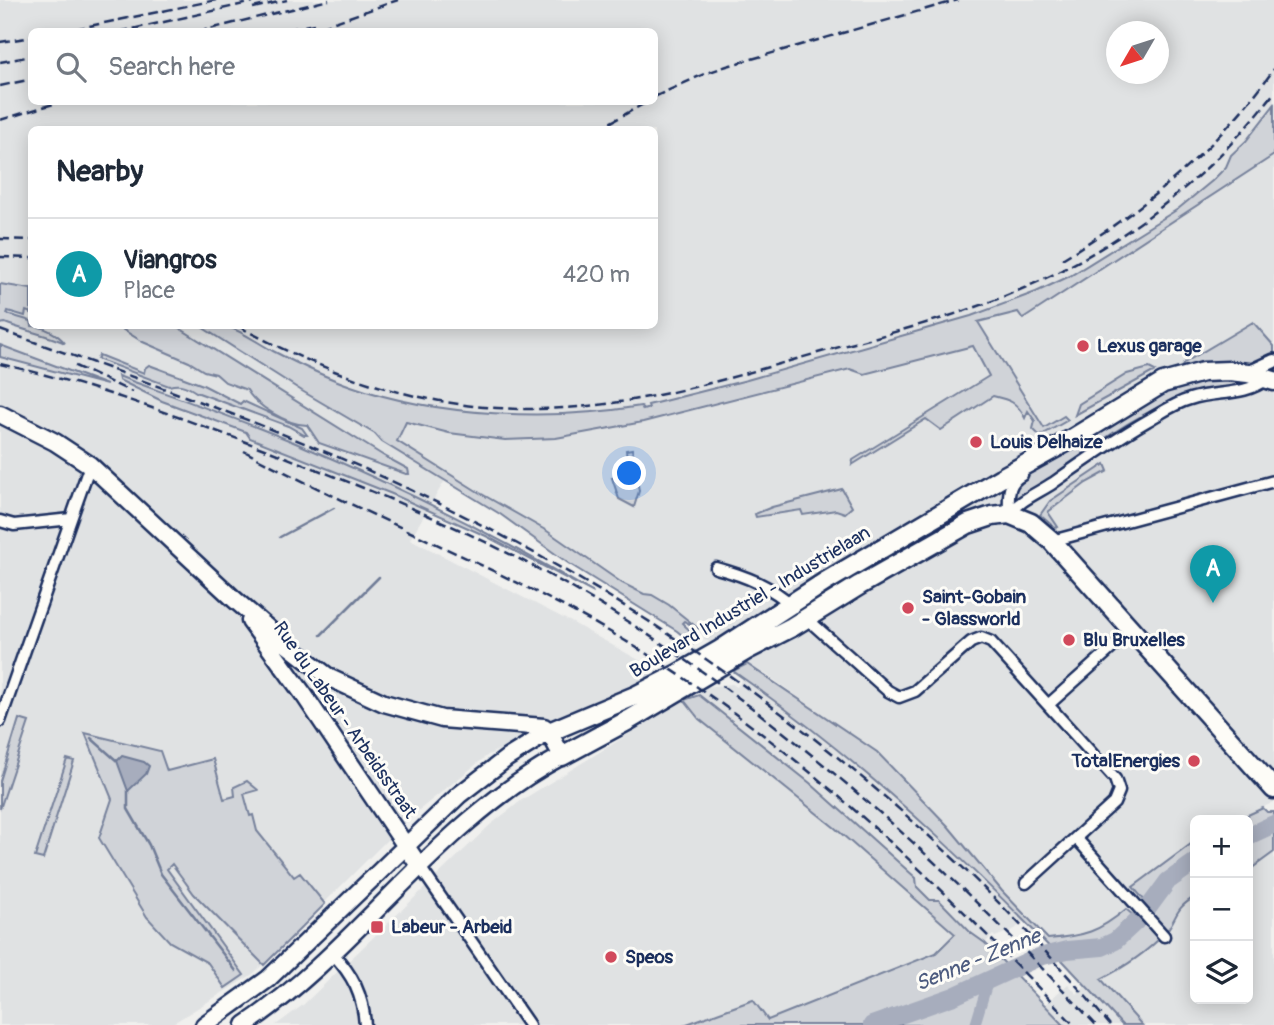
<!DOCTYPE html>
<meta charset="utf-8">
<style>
body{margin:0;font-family:Pangolin,sans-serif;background:#f6f6f7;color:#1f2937}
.controls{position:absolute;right:21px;bottom:21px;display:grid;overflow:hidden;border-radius:10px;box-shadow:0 4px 18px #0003}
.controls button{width:63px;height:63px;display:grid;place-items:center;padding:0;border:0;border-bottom:2px solid #e0e1e3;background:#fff;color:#1f2937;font:35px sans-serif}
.compass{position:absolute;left:1106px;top:21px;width:63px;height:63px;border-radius:50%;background:#fff;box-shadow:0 4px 18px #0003;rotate:231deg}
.you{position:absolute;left:630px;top:474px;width:24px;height:24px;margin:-18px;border:5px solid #fff;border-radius:50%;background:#1a73e8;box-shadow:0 0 0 10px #1a73e833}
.badge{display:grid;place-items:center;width:46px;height:46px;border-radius:50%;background:#2563eb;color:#fff;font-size:23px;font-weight:700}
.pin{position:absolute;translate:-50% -58px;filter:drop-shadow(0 2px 4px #0008)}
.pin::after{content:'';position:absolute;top:37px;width:24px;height:21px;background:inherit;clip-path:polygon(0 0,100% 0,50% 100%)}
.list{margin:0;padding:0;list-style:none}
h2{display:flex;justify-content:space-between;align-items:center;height:91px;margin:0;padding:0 28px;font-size:30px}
h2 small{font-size:23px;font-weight:400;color:#747a83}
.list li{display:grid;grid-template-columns:46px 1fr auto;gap:21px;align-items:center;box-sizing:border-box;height:112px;padding:0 28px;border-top:2px solid #e0e1e3}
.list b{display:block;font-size:26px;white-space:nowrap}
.list p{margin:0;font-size:23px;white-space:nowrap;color:#747a83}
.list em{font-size:23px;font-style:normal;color:#747a83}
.icon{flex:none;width:38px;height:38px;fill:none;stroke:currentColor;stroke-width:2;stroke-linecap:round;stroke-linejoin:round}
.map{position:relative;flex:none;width:1274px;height:1025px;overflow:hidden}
.search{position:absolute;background:#fff;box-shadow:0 4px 18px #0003;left:28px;top:28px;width:630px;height:77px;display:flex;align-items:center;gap:18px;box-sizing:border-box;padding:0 24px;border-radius:10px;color:#747a83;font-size:26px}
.panel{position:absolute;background:#fff;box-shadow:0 4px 18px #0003;left:28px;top:126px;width:630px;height:203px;border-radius:10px}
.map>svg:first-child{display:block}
.built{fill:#e0e2e3;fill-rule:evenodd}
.green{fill:#d0d3d8;stroke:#76819b;stroke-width:2}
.water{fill:#a7adbd;stroke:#6f7b97;stroke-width:2}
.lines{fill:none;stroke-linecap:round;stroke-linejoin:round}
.stream{stroke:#6f7b97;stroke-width:2.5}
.canal{stroke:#a7adbd;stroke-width:10}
.river{stroke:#a7adbd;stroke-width:18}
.minor-casing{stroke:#1b2f5e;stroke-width:15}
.tertiary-casing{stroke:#1b2f5e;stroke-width:18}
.primary-casing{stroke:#1b2f5e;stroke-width:21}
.trunk-casing{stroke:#1b2f5e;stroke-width:23}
.minor{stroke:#fdfcf7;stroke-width:10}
.tertiary{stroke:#fdfcf7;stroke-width:12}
.primary{stroke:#fdfcf7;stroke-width:16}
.trunk{stroke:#fdfcf7;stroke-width:18}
.rail{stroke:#1b2f5e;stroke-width:2.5;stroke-dasharray:10 5;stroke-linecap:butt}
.poi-dot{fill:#d1495b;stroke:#fdfcf7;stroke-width:2.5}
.labels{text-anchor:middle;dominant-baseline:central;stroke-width:6;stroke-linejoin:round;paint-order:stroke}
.poi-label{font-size:19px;font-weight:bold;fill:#1b2f5e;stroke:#fdfcf7;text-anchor:start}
.street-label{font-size:19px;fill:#1b2f5e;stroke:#fdfcf7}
.water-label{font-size:21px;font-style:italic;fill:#4c5b7f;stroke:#fdfcf7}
</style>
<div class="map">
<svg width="1274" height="1025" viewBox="0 0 1274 1025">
<rect width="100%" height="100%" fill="#f0f0ee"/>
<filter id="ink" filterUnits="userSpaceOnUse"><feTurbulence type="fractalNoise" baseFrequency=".0143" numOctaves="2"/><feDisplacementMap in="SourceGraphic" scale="14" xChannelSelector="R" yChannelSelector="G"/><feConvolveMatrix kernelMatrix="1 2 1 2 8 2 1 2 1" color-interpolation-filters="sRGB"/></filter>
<g filter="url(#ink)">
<path class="built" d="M0 0H1274V802L1237 820H1195V841L1133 886 1140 895 1111 922 1101 929 1076 937 1048 939 1002 891 948 826 877 752 767 675 704 639 703 633 669 605 652 595 644 594 622 583 547 531 479 492 408 448 447 477 410 539 573 623 660 672 488 755 409 818 253 974 170 1025H0ZM32 32H654V102H32ZM1116 32H1158V74H1116ZM32 130H654V326H32Z
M743 678 810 728 904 806 980 876 1025 920 1015 929 995 937 993 935 985 943 971 933 940 900H931L917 887 915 879 866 832 810 783 699 695 706 687 732 684 737 687Z
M684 700 699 719 835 828 955 934 936 953 768 1020 716 1013 684 1025H276L303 1005 490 825 522 800Z
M1274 852V1025H1142L1101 979 1167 931 1176 913 1184 903 1195 897V999H1248V871Z
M1068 984 1077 994 1086 985 1122 1025H1064L1044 1005Z"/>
<path class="green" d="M1274 105V155L1023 319 1018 312 978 322 1044 428 1064 416 1068 420 1040 436 1033 429 1035 421 1028 411 1025 418C1017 402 1010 400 993 396L941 430 926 419 852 465 853 460 989 376 973 346 864 374 850 369 643 422 556 438 505 440 449 433 406 422 397 441 480 493 547 531 622 583 644 594 652 595 669 605 699 629 684 621 682 623 697 637 693 644 677 631 568 563 500 514 382 442 375 434 302 391 200 326C208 325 219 324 226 326 242 331 258 343 273 351 298 364 325 377 351 386 438 417 550 421 641 406L643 410 649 408 648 405 747 380 971 316 1036 292 1070 276 1178 209 1212 181 1226 167 1231 155 1246 141Z
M0 284 31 289V313L26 311 25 316 8 311 7 314 31 321 32 326C43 326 58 334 65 343 48 335 25 331 5 323L0 324Z
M1253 322 1274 346V356L1256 367 1181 368 1184 363Z
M117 326H176L384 456 408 469 409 474H406L319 443 307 425C287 425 255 405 247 390L225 382 216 374 204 371 189 362 143 342Z
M0 345 107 385 0 357Z
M99 355 144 373 145 368 149 365 203 385 240 404 243 401 302 428 307 435H304L288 426 196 392C187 386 180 383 169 386L97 359Z
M1149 368 1155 371 1075 415 1079 404 1127 374Z
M118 376C178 398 239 419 298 444 400 487 499 537 594 593L486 536 392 494 250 438 246 432 162 401 119 380Z
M1195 379 1245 380V385C1219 391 1190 394 1166 404 1110 428 1066 470 1016 502 1013 493 1015 485 1022 478L1152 395Z
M632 449 639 491 634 507 619 499 612 478 626 477 625 470 628 469 626 450Z
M1105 464 1108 471 1086 483 1048 512 1058 527 1055 528 1040 515 1050 501Z
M842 489 852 507 845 513 836 510 803 515 801 510 756 517 755 514 772 507Z
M940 524 943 528 817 606 811 604 809 600Z
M747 664 877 752 948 826 1002 891 1048 939C1084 936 1099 932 1126 909L1134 916 1145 901 1133 887 1195 841V897C1173 909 1178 919 1164 934 1146 953 1125 967 1101 979L1142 1025H1122C1005 895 878 772 733 671Z
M699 695 810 783 916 878 917 887 930 900H939L971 933 985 943 1064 1025H684L753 1000 768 1020 936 953 955 934 835 828 699 719 684 700Z
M19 719 29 722 0 809V781Z
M85 733 160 751 167 771 213 759 224 799 235 796 234 787 247 781 258 790 244 794 250 816 253 815 257 831 294 877 300 873 325 904 264 965 194 894 172 864 167 869 244 975 225 988 208 963 170 942 147 917 99 838 112 799Z
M67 759 74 761 43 859 35 857Z
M1263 808 1267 812H1274V852L1248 871V820H1237Z"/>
<path class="water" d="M122 756 144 762 149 766 146 774 128 791 117 761Z"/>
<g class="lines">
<path class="stream" d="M280 537 334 508
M321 635 379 577
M91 738 117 761
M128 791V809L149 845 161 874 236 971"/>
<path class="canal" d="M975 1025 988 982"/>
<path class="river" d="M1248 836 1274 824
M872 1025 954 996 1039 957 1067 950 1102 947 1115 941 1143 915 1168 881 1195 862"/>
<defs>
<path id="minor" d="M1009 514C1020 500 1038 493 1053 483 1084 461 1114 440 1147 421 1161 413 1175 403 1190 399 1218 390 1243 397 1267 379
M1009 514C1009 497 1006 484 1022 475
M0 521 14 525 71 519
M1052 541 1274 481
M716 568C746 576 771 586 794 607
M805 617 888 691 899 697 915 691 971 642 981 638 991 642 1115 779 1119 791 1114 803 1026 883
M1048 705 1132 630
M0 721 90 465
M1076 838 1164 936
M420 867 529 1025
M332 953C353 975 363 995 365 1025"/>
<path id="tertiary" d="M1248 373 1274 361"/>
<path id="primary" d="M0 414 55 442 90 465 234 599 286 644 330 678 384 703 442 719 544 727 549 732 562 756C437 822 361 947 245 1025
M250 621 304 695 420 867
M204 1025 268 979 459 795 507 758 549 732"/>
<path id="trunk" d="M549 732 637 695 678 674 720 650 825 582 1001 478 1070 440 1163 383 1203 372 1229 371 1248 373 1274 381
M562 756 629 720 747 650 792 627 860 585 968 524 992 516 1009 514 1031 523 1052 541 1274 789"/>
</defs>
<use href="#minor" class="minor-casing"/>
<use href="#tertiary" class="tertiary-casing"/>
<use href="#primary" class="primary-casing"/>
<use href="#trunk" class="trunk-casing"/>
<use href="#minor" class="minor"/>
<use href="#tertiary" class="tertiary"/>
<use href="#primary" class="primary"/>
<use href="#trunk" class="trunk"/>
<path class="rail" d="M253 8 287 0
M60 32 216 0
M119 32 262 0
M197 32 329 0
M275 32 314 24
M306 32 398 0
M0 42 32 37
M0 62 32 56
M0 86 32 79
M654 97 704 74 727 66 958 0
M0 120 60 102
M597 130 647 102
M0 239 32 240
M0 257 32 258
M1062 259C1145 209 1218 148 1274 69
M238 326C319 370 404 402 497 408 604 415 699 387 800 358 859 341 919 327 976 307 1095 265 1198 193 1274 93
M0 330C151 383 303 436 446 507 698 631 930 809 1110 1025
M0 364C92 384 179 417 267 450 360 486 454 523 542 571 753 687 933 850 1096 1025
M75 366 132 392
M244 451C366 516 497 566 617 636 790 737 937 880 1074 1025"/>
</g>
</g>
<g class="poi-dot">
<circle cx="1083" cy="346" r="7"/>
<circle cx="976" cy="442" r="7"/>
<circle cx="908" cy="608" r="7"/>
<circle cx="1069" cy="640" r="7"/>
<circle cx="1194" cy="761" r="7"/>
<rect x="370" y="920" width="14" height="14" rx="3.5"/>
<circle cx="611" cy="957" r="7"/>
</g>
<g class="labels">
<g class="poi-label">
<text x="1097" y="346">Lexus garage</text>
<text x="990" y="442">Louis Delhaize</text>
<text x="922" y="597">Saint-Gobain<tspan x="922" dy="22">- Glassworld</tspan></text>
<text x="1083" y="640">Blu Bruxelles</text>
<text x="1180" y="761" text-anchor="end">TotalEnergies</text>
<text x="391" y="927">Labeur - Arbeid</text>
<text x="625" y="957">Speos</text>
</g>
<g class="street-label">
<text transform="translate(750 602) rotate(-31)">Boulevard Industriel - Industrielaan</text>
<text transform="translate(345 720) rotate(55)">Rue du Labeur - Arbeidsstraat</text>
</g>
<g class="water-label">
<text transform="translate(978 960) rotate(-22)">Senne - Zenne</text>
</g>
</g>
</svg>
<div class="controls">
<button>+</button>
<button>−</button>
<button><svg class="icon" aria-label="layers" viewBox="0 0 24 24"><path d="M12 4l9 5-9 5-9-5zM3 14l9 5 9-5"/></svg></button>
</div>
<svg class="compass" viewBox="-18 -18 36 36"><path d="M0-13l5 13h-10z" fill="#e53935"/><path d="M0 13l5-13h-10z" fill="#747a83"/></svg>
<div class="you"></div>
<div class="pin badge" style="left:1213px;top:603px;background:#0f9aa8">A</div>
<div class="search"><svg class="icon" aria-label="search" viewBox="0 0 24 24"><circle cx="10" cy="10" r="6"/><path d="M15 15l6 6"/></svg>Search here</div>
<section class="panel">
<h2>Nearby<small></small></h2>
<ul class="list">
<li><span class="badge" style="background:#0f9aa8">A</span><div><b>Viangros</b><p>Place</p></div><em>420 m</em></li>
</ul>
</section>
</div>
